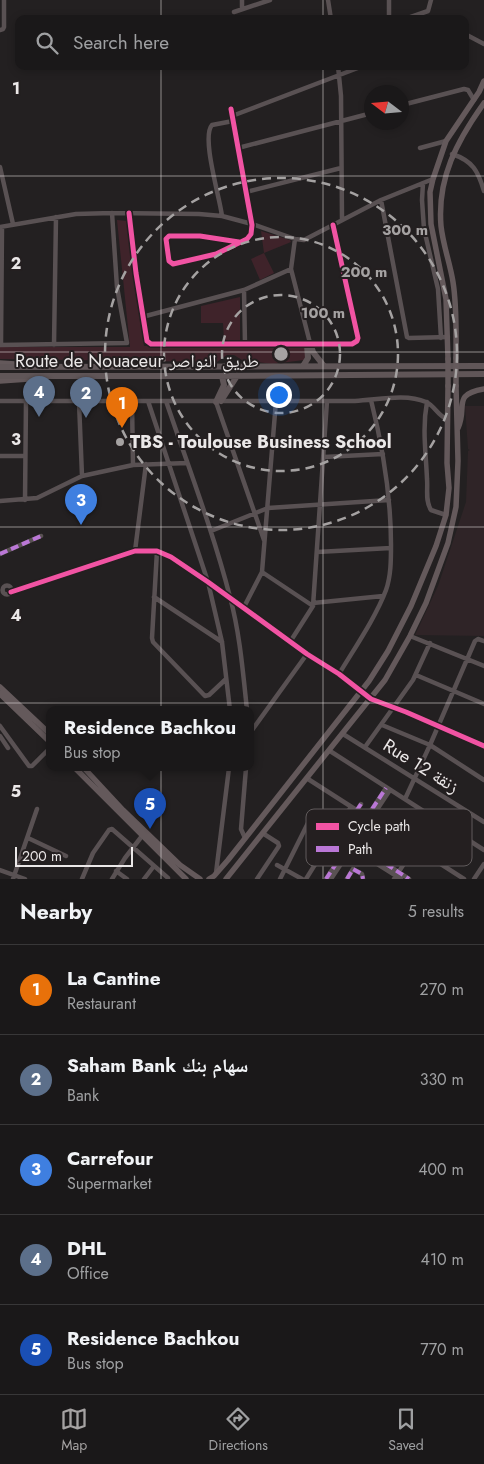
<!DOCTYPE html>
<meta charset="utf-8">
<style>
body{margin:0;font-family:Jost,"Noto Naskh Arabic",sans-serif;background:#272526;color:#f1f3f6}
.compass{position:absolute;left:364px;top:85px;width:45px;height:45px;border-radius:50%;background:#1a1819;box-shadow:0 2px 8px #0003;rotate:286deg}
.scale{position:absolute;left:15px;bottom:12px;width:118px;box-sizing:border-box;padding-left:5px;border:2px solid #ebe8e8;border-top:0;font-size:14px;line-height:18px;white-space:nowrap;color:#ebe8e8;-webkit-text-stroke:4px #241f20;paint-order:stroke}
.you{position:absolute;left:278px;top:394px;width:18px;height:18px;margin:-12px;border:4px solid #fff;border-radius:50%;background:#1a73e8;box-shadow:0 0 0 8px #1a73e833}
.badge{display:grid;place-items:center;width:32px;height:32px;border-radius:50%;background:#a5a2a2;color:#fff;font-size:16px;font-weight:700}
.pin{position:absolute;translate:-50% -41px;filter:drop-shadow(0 1px 2px #0008)}
.pin::after{content:'';position:absolute;top:26px;width:18px;height:15px;background:inherit;clip-path:polygon(0 0,100% 0,50% 100%)}
.popup{position:absolute;left:46px;top:706px;width:208px;height:65px;box-sizing:border-box;display:grid;place-content:center;border-radius:10px;background:#1a1819;filter:drop-shadow(0 1px 4px #0005);font-size:16px;white-space:nowrap;color:#9fa0a2}
.popup b{font-size:19px;color:#f1f3f6}
.popup::after{content:'';position:absolute;left:50%;top:100%;margin-left:-10px;border:10px solid transparent;border-top-color:#1a1819}
.list{margin:0;padding:0;list-style:none}
h2{display:flex;justify-content:space-between;align-items:center;height:65px;margin:0;padding:0 20px;font-size:21px}
h2 small{font-size:16px;font-weight:400;color:#9fa0a2}
.list li{display:grid;grid-template-columns:32px 1fr auto;gap:15px;align-items:center;box-sizing:border-box;height:90px;padding:0 20px;border-top:1px solid #383738}
.list b{display:block;font-size:19px;white-space:nowrap}
.list p{margin:0;font-size:16px;white-space:nowrap;color:#9fa0a2}
.list em{font-size:16px;font-style:normal;color:#9fa0a2}
.icon{flex:none;width:28px;height:28px;fill:none;stroke:currentColor;stroke-width:2;stroke-linecap:round;stroke-linejoin:round}
.map{position:relative;flex:none;width:484px;height:879px;overflow:hidden}
.search{position:absolute;background:#1a1819;box-shadow:0 2px 8px #0003;left:15px;right:15px;top:15px;height:55px;display:flex;align-items:center;gap:12px;box-sizing:border-box;padding:0 18px;border-radius:10px;color:#9fa0a2;font-size:19px}
.sheet{height:515px;background:#1a1819}
nav{display:flex;justify-content:space-around;align-items:center;box-sizing:border-box;height:70px;border-top:1px solid #383738;background:#1a1819;font-size:14px;color:#9fa0a2}
nav a{display:grid;justify-items:center;gap:2px}
nav .on{color:#a5a2a2}
.map>svg:first-child{display:block}
.built{fill:#2f2427}
.green{fill:#3f232a}
.lines{fill:none;stroke-linecap:round;stroke-linejoin:round}
.minor{stroke:#595153;stroke-width:4.5}
.major{stroke:#64595b;stroke-width:5.5}
.highway{stroke:#605658;stroke-width:6}
.major-bridge{stroke:#64595b;stroke-width:5.5}
.quiet{stroke:#ba77d6;stroke-width:4;stroke-dasharray:8 4;stroke-linecap:butt}
.cycleway-casing{stroke:#241f20;stroke-width:8}
.cycleway{stroke:#f153a3;stroke-width:5}
.grid{fill:none;stroke:#ebe8e8;stroke-width:1;stroke-opacity:0.55}
.ring{fill:none;stroke:#a5a2a2;stroke-width:2.5;stroke-dasharray:9 6}
.poi-dot{fill:#a5a2a2;stroke:#241f20;stroke-width:2}
.labels{text-anchor:middle;dominant-baseline:central;stroke-width:4;stroke-linejoin:round;paint-order:stroke}
.street-label{font-size:18px;fill:#ebe8e8;stroke:#241f20}
.poi-label{font-size:18px;font-weight:bold;fill:#ebe8e8;stroke:#241f20;text-anchor:start}
.key{fill:#241f20;stroke:#605b5c;stroke-width:1}
.key-label{font-size:14px;fill:#ebe8e8}
.grid-label{font-size:16px;text-anchor:middle;font-weight:bold;fill:#ebe8e8;stroke:#241f20;stroke-width:4;stroke-linejoin:round;paint-order:stroke}
.centre{fill:#a5a2a2;stroke:#241f20;stroke-width:2.5}
.ring-label{font-size:15px;text-anchor:middle;font-weight:bold;fill:#a5a2a2;stroke:#241f20;stroke-width:4;stroke-linejoin:round;paint-order:stroke}
</style>
<div class="map">
<svg width="484" height="879" viewBox="0 0 484 879">
<rect width="100%" height="100%" fill="#232021"/>
<path class="built" d="M465 406H484V636L415 635 438 586 466 502 468 451 470 450 468 449Z"/>
<path class="green" d="M117 220 127 221 144 346H305L307 353 304 360 272 364 242 360 234 355H227L217 362 0 359V347H130Z
M261 231 290 240 291 242 264 253 274 273 260 280 251 259 264 253Z
M240 297V340H224L223 323H201V306Z"/>
<g class="lines">
<path class="minor" d="M242 0V9
M328 0 331 19
M234 12 270 0
M389 19V0
M405 19 428 11 431 0
M0 30 3 29 4 27V0
M465 34 484 44
M338 66 341 96 342 219
M402 105 464 89 468 90 474 100
M231 109 252 225 251 234 247 239 216 254 173 264 169 261 166 239 169 236H200L239 242
M232 116 363 66
M238 148 372 113
M420 148 446 141
M452 154C473 161 478 171 484 191
M0 167 13 224
M423 183 422 200 424 229 438 289 441 338
M246 192 341 168
M381 200 407 337 409 338 448 337
M129 213 136 273 147 341 151 344H352L357 341 358 338 333 225
M222 216C220 198 201 137 212 125L233 121
M0 227 76 214 112 213 199 214 222 216 252 224 295 239 304 240 381 200 433 179
M295 239 291 269 310 343
M244 290 245 344
M142 317 244 290 291 269
M0 345 127 343 117 287 112 213
M1 345 2 227
M54 345 56 217
M0 401H355C378 400 405 393 426 402 435 406 438 416 447 419
M148 401 208 582 222 642 230 710
M166 401C188 466 213 531 230 597 240 634 243 673 247 710
M79 402 82 476
M132 402 133 465
M216 402 264 540
M427 402C422 429 426 453 427 479 428 489 425 501 431 510L446 515
M0 456H25
M324 457 383 454
M25 500 26 401
M0 501 37 498 82 476 133 465 187 463
M211 531 268 508 389 500
M135 551 146 464
M157 551 152 638 153 642 205 696 209 695 226 679
M317 552 391 548
M0 554 41 536
M262 572 313 606
M2.5 590a4.5 4.5 0 1 1 9 0a4.5 4.5 0 1 1-9 0Z
M11 592 135 551H157L171 557 208 582 307 654 339 674 371 699 406 712 484 746
M154 597 222 642
M313 603 383 596
M244 607 262 572 276 401
M410 636 484 666
M290 642 313 606 327 401
M339 674C354 649 376 617 386 590 391 576 391 560 391 545 391 495 383 448 371 400
M416 675 484 704
M382 725 430 745 484 780
M0 726 29 766H32L50 748
M250 733 307 654
M343 734 484 822
M0 736 8 748
M365 747 413 680 430 643
M330 751 484 850
M308 779 464 879
M405 799 430 745 475 641 478 639 484 641
M357 810 361 804
M336 831 409 879
M333 836 401 879
M28 838 66 856
M245 838 241 829 246 768
M438 862 456 832
M277 865 302 879
M0 870 25 879
M116 871 127 879
M216 873 229 768
M13 879 37 809
M82 879 93 853 109 830 112 829 168 878
M112 879 125 858 142 836
M144 879 154 866
M257 879 279 846 278 843 264 834
M280 879 310 819H312L335 833
M306 879 351 807
M326 879 386 788
M331 879 390 790
M347 879 353 869 362 874 363 879
M394 879 434 818
M474 879 484 864"/>
<path class="major" d="M456 358C456 333 457 307 453 282 450 263 443 245 441 226 437 178 457 141 484 103
M448 359 446 299 431 224 430 192 433 179 446 141 479 92 484 81
M0 363 30 365
M0 381 43 378
M458 428C468 406 451 395 484 389
M0 687 50 734
M0 694 50 742
M75 768 186 879
M84 768 123 810 180 865 200 879
M209 879 214 876 228 860 369 681 388 651 411 606 436 546 446 515 449 488 447 463 448 386
M226 879 385 680 410 636 426 603 448 543 456 507 458 461 456 386"/>
<path class="highway" d="M310 343 313 352 324 366
M303 366 308 358 307 345
M0 367 484 366
M0 376H214L484 374
M221 401 237 376
M216 402 224 385 222 376"/>
<path class="major-bridge" d="M456 358V386
M448 359V386"/>
<path class="quiet" d="M0 554 41 536
M357 810 361 804
M336 831 409 879
M404 840 407 834
M403 859 406 861
M326 879 386 788
M347 879 353 869 362 874 363 879"/>
<defs>
<path id="cycleway" d="M231 109 252 225 251 234 247 239 216 254 173 264 169 261 166 239 169 236H200L239 242
M129 213 136 273 147 341 151 344H352L357 341 358 338 333 225
M11 592 135 551H157L171 557 208 582 307 654 339 674 371 699 406 712 484 746"/>
</defs>
<use href="#cycleway" class="cycleway-casing"/>
<use href="#cycleway" class="cycleway"/>
</g>
<path class="grid" d="M161 0V19M323 0V19M161 66V879M323 66V879M0 176H484M0 352H484M0 527H484M0 703H484"/>
<g class="ring">
<circle cx="281" cy="354" r="59"/>
<circle cx="281" cy="354" r="117"/>
<circle cx="281" cy="354" r="176"/>
</g>
<circle class="poi-dot" cx="120" cy="442" r="5"/>
<g class="labels">
<g class="street-label">
<text x="137" y="361">Route de Nouaceur طريق النواصر</text>
<text transform="translate(421 766) rotate(32)">Rue 12 زنقة</text>
</g>
<g class="poi-label">
<text x="130" y="442">TBS - Toulouse Business School</text>
</g>
</g>
<rect x="306" y="809" width="166" height="57" rx="8" class="key"/>
<rect x="316" y="823" width="23" height="7" fill="#f153a3"/>
<rect x="316" y="846" width="23" height="6" fill="#ba77d6"/>
<g class="key-label">
<text x="348" y="831">Cycle path</text>
<text x="348" y="854">Path</text>
</g>
<g class="grid-label">
<text x="16" y="94">1</text>
<text x="16" y="269">2</text>
<text x="16" y="445">3</text>
<text x="16" y="621">4</text>
<text x="16" y="797">5</text>
</g>
<circle cx="281" cy="354" r="8" class="centre"/>
<g class="ring-label">
<text x="405" y="235">300 m</text>
<text x="364" y="277">200 m</text>
<text x="323" y="318">100 m</text>
</g>
</svg>
<svg class="compass" viewBox="-18 -18 36 36"><path d="M0-13l5 13h-10z" fill="#e53935"/><path d="M0 13l5-13h-10z" fill="#9fa0a2"/></svg>
<div class="scale">200 m</div>
<div class="you"></div>
<div class="pin badge" style="left:122px;top:428px;background:#e8710a">1</div>
<div class="pin badge" style="left:86px;top:418px;background:#5c6f8a">2</div>
<div class="pin badge" style="left:81px;top:525px;background:#3f7fe0">3</div>
<div class="pin badge" style="left:39px;top:417px;background:#5c6f8a">4</div>
<div class="pin badge" style="left:150px;top:829px;background:#1a4fb4">5</div>
<div class="popup"><b>Residence Bachkou</b>Bus stop</div>
<div class="search"><svg class="icon" aria-label="search" viewBox="0 0 24 24"><circle cx="10" cy="10" r="6"/><path d="M15 15l6 6"/></svg>Search here</div>
</div>
<section class="sheet">
<h2>Nearby<small>5 results</small></h2>
<ul class="list">
<li><span class="badge" style="background:#e8710a">1</span><div><b>La Cantine</b><p>Restaurant</p></div><em>270 m</em></li>
<li><span class="badge" style="background:#5c6f8a">2</span><div><b>Saham Bank سهام بنك</b><p>Bank</p></div><em>330 m</em></li>
<li><span class="badge" style="background:#3f7fe0">3</span><div><b>Carrefour</b><p>Supermarket</p></div><em>400 m</em></li>
<li><span class="badge" style="background:#5c6f8a">4</span><div><b>DHL</b><p>Office</p></div><em>410 m</em></li>
<li><span class="badge" style="background:#1a4fb4">5</span><div><b>Residence Bachkou</b><p>Bus stop</p></div><em>770 m</em></li>
</ul>
</section>
<nav>
<a class="on"><svg class="icon" aria-label="map" viewBox="0 0 24 24"><path d="M3 6l6-2 6 2 6-2v14l-6 2-6-2-6 2zM9 4v14M15 6v14"/></svg>Map</a>
<a><svg class="icon" aria-label="directions" viewBox="0 0 24 24"><path d="M12 3l9 9-9 9-9-9zM9 14v-3h6M13 9l2 2-2 2"/></svg>Directions</a>
<a><svg class="icon" aria-label="saved" viewBox="0 0 24 24"><path d="M7 4h10v16l-5-4-5 4z"/></svg>Saved</a>
</nav>
